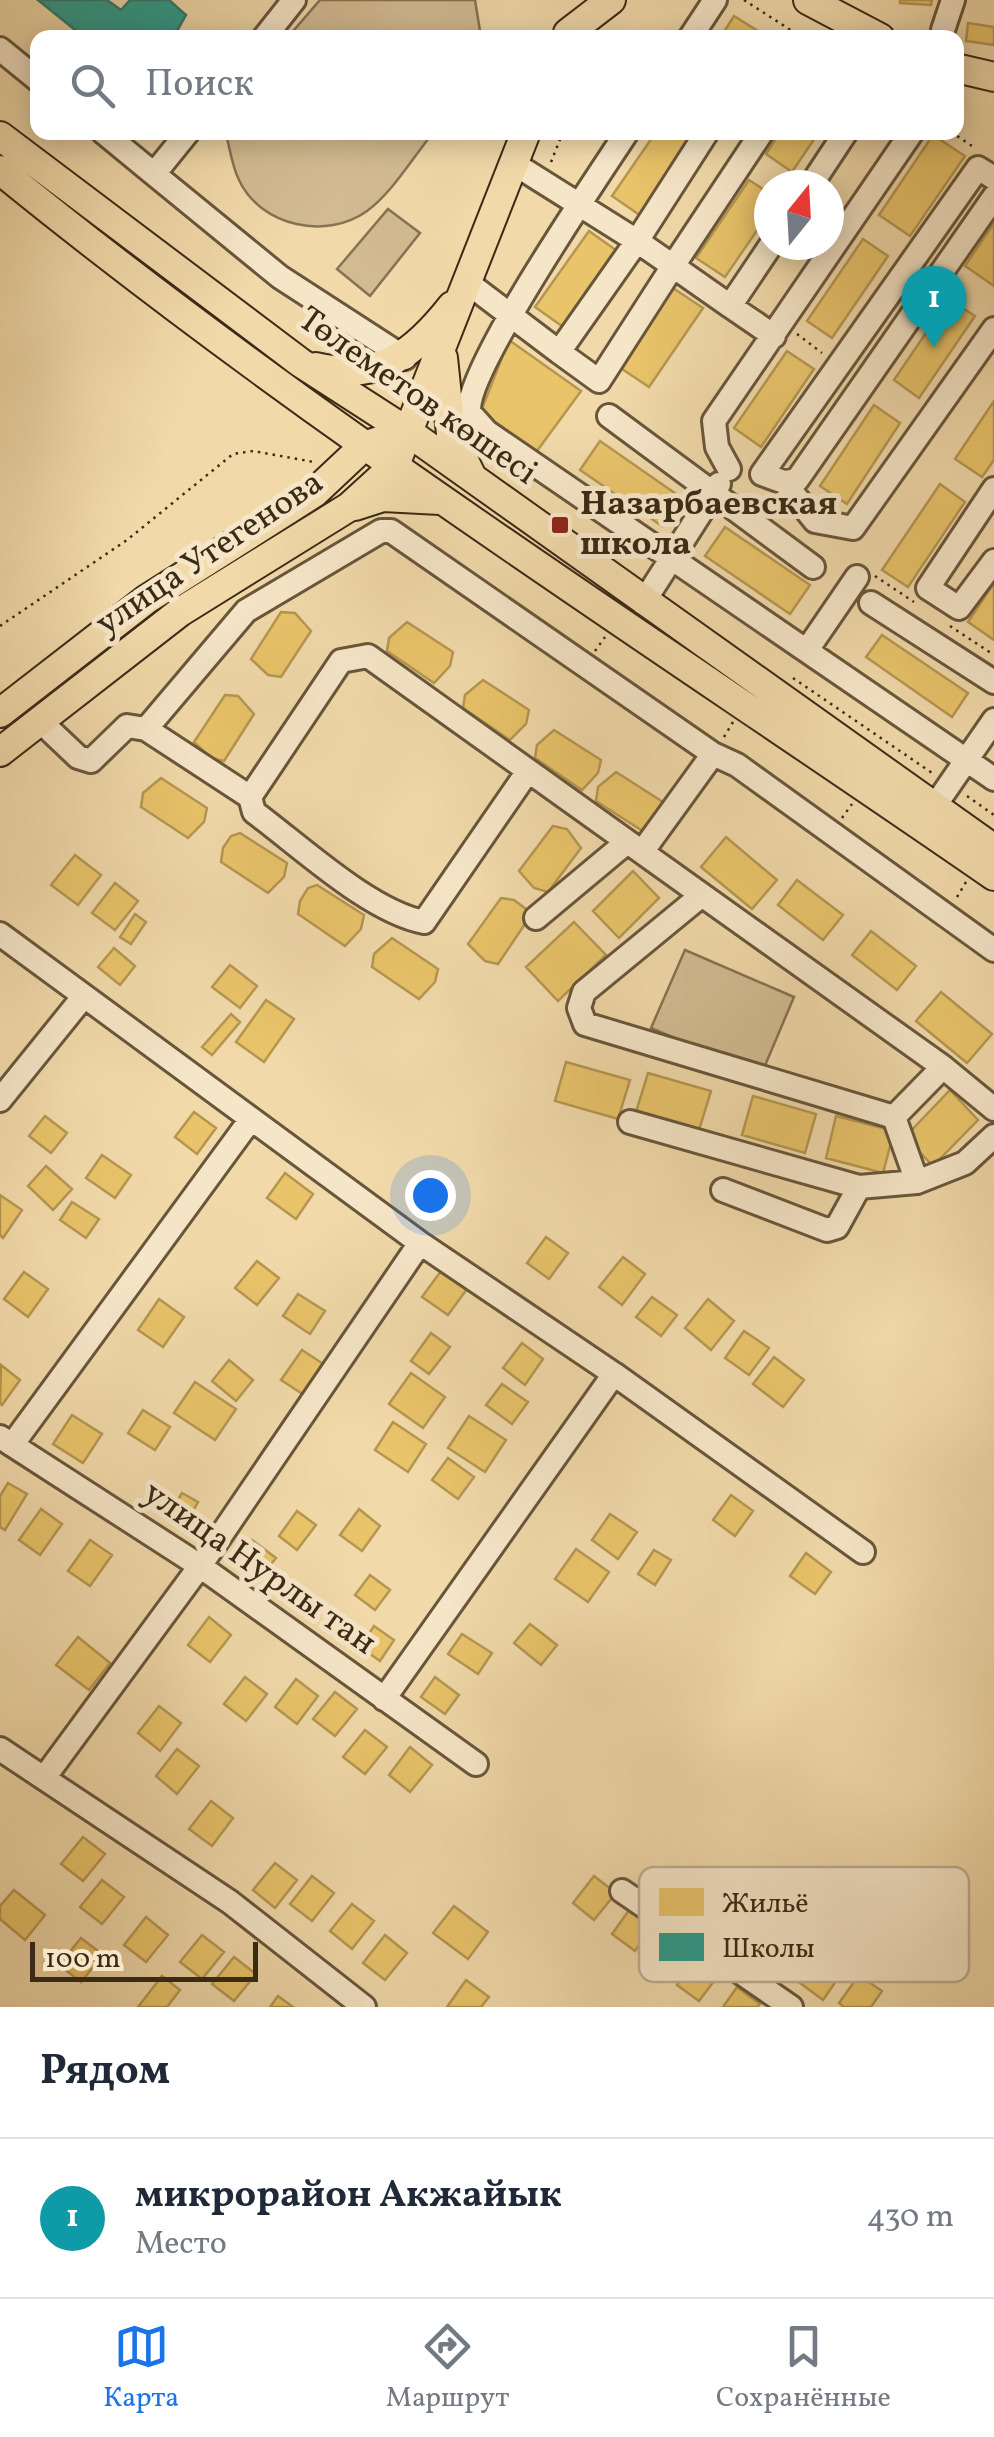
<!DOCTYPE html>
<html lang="ru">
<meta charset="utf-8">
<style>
body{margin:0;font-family:Vollkorn,serif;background:#f2f2f3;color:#1f2937}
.compass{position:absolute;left:754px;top:170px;width:90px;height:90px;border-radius:50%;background:#fff;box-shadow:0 5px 25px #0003;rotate:18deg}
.scale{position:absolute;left:30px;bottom:25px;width:228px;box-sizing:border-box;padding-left:10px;border:5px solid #3b2a16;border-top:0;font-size:28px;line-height:35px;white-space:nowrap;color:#3b2a16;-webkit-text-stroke:8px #f6e6c8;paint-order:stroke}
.you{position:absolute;left:430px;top:1195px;width:35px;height:35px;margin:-25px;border:8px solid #fff;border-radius:50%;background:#1a73e8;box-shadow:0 0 0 15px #1a73e833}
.badge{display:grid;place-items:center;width:65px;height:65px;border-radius:50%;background:#1a73e8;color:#fff;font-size:32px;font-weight:700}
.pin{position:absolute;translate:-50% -82px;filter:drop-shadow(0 2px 5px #0008)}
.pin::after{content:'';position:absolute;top:52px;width:35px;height:30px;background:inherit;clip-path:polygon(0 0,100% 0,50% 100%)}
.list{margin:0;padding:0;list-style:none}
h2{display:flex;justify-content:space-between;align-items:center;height:130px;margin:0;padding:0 40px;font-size:42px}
h2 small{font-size:32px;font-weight:400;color:#747a83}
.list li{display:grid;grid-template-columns:65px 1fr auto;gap:30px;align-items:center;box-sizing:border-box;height:160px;padding:0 40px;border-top:2px solid #e0e1e3}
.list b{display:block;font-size:38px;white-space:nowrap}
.list p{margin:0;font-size:32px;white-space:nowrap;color:#747a83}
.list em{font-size:32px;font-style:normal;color:#747a83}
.icon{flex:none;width:55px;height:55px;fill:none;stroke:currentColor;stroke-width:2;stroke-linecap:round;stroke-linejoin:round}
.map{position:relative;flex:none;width:994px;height:2007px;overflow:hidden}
.search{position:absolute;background:#fff;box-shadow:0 5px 25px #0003;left:30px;right:30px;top:30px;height:110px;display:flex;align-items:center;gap:25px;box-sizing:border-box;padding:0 35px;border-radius:20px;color:#747a83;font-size:38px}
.sheet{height:290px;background:#fff}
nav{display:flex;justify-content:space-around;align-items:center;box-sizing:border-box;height:140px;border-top:2px solid #e0e1e3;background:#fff;font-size:28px;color:#747a83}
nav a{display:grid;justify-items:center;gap:5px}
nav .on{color:#1a73e8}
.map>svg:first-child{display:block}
.green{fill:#d2bb91;stroke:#867254;stroke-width:2.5}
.homes{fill:#e9c46a;stroke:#b59651;stroke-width:2.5}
.schools{fill:#2a9d8f;stroke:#2f7a6b;stroke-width:2.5}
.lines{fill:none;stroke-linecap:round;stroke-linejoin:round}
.minor-casing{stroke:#68563b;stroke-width:28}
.major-casing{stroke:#3b2a16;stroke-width:32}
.path{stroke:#3b2a16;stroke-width:2.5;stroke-dasharray:2.5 5;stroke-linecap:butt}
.minor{stroke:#f6e6c8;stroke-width:22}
.major{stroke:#f1d9aa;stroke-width:28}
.poi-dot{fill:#8f2418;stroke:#f6e6c8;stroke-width:4}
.labels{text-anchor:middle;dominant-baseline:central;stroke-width:10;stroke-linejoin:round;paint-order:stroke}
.street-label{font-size:35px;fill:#3b2a16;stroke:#f6e6c8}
.poi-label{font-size:35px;font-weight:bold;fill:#3b2a16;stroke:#f6e6c8;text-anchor:start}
.key{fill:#f6e6c8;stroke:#beae93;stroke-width:2.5}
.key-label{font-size:28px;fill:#3b2a16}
</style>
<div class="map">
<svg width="994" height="2007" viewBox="0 0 994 2007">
<rect width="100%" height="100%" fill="#f1d9aa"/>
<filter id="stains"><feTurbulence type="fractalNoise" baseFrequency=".002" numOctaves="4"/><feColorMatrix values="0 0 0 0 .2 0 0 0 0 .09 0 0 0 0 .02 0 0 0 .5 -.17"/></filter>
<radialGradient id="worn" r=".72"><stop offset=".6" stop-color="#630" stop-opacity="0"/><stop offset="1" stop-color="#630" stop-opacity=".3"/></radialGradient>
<path class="green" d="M320 0H475L481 37H288Z
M433 133C413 157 392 193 367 211 327 240 261 227 239 180 232 166 230 149 226 134Z
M388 209 420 233 370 296 337 269Z
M685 950 794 997 761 1075 651 1028Z"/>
<path class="homes" d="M900 0H932L931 5 900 3Z
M734 16 761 33 758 38H720Z
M968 23 994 27V45L966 41Z
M656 132H676L692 144 641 216 612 196Z
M780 132H819L792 172 766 154Z
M933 135 965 156 910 236 879 215Z
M749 180 769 193V213L725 277 696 258Z
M994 223V286L965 266Z
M589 231 620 253 566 329 535 307Z
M863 239 888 256 832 338 807 321Z
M673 288 703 308 649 387 619 367Z
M949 299 975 316 919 398 894 380Z
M509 340 581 391 537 451 480 414Z
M787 351 814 369 761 447 734 428Z
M994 401V460L982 477 955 459Z
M874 405 900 423 847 504 820 486Z
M600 441 682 498 662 526 580 470Z
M940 484 965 502 908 587 882 570Z
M725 527 810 585 790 614 705 556Z
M994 583V640L968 622Z
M281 612 295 613 311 631 281 677 268 675 251 659Z
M407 622 453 652 450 666 434 683 387 651 389 638Z
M882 635 968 693 952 717 866 657Z
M483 680 529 710 526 724 510 740 463 708 465 695Z
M225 695 238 696 254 714 224 761 211 758 194 742Z
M554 730 601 760 598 773 582 790 535 758 537 745Z
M616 772 663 802 660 816 644 832 596 801 598 787Z
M161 778 207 808 204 822 188 838 141 807 143 793Z
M553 826 567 829 581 848 548 892 534 888 519 871Z
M240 833 287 863 284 877 268 893 221 862 223 848 231 836Z
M726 837 777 880 752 909 701 867Z
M75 855 101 875 78 905 51 885Z
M633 871 659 898 619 938 593 911Z
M797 880 843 915 823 940 778 905Z
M115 883 138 901 115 930 92 913Z
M317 885 364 915 361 929 345 946 298 914 300 901 308 888Z
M501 898 514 900 526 909 529 918 498 964 485 961 468 944Z
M135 914 146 922 131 944 120 937Z
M574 922 606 955 558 1001 526 967Z
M871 931 916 966 897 990 852 955Z
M392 938 438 969 435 982 419 999 372 967 374 954Z
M114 948 135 966 120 985 98 967Z
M230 965 257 986 240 1008 212 987Z
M941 992 992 1034 967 1063 916 1021Z
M266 1000 294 1019 264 1062 236 1042Z
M231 1014 240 1022 212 1055 202 1047Z
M566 1062 630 1080 618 1119 555 1101Z
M648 1073 711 1091 699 1130 636 1112Z
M950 1090 978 1120 933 1166 905 1137Z
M753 1096 816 1114 805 1153 742 1135Z
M194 1112 216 1128 197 1154 175 1137Z
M45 1116 67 1133 51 1153 29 1136Z
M836 1116 894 1131 883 1173 826 1158Z
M102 1155 131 1175 115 1198 86 1178Z
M46 1166 72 1189 53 1210 28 1186Z
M285 1173 313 1194 296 1219 267 1198Z
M0 1195 22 1210 3 1238 0 1235Z
M72 1202 99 1219 86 1238 60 1220Z
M546 1237 568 1253 549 1279 527 1263Z
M623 1257 645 1274 622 1305 599 1287Z
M257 1261 279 1278 257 1305 235 1288Z
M441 1271 467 1289 448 1315 422 1297Z
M24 1272 48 1289 28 1317 4 1299Z
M298 1294 325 1311 310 1334 283 1316Z
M652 1297 677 1315 661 1336 636 1317Z
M159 1299 184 1317 163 1347 138 1330Z
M708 1299 734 1321 711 1350 685 1328Z
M744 1331 769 1348 749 1375 725 1358Z
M431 1333 450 1347 429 1374 411 1361Z
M522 1343 543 1359 525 1385 503 1368Z
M302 1350 325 1365 304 1395 281 1380Z
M774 1357 804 1380 783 1407 753 1384Z
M229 1360 253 1380 236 1401 212 1381Z
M1 1365 20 1380 2 1405 0 1403Z
M411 1373 445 1397 423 1428 389 1404Z
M195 1382 236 1409 215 1440 174 1413Z
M502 1384 528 1402 512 1424 486 1405Z
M143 1410 170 1427 155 1450 128 1433Z
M72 1415 102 1434 83 1463 53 1444Z
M469 1416 506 1440 485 1472 448 1448Z
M393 1422 426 1444 408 1472 375 1450Z
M448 1458 474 1477 458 1499 432 1480Z
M8 1483 27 1494 5 1530 0 1527V1496Z
M182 1493 198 1502 183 1529 166 1519Z
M731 1495 753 1511 735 1536 713 1520Z
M41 1509 62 1524 40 1555 19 1540Z
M359 1509 380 1526 362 1551 340 1535Z
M297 1511 316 1525 297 1550 279 1536Z
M610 1514 637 1532 618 1559 592 1540Z
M90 1540 112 1555 90 1586 68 1571Z
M252 1540 276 1558 258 1580 235 1561Z
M576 1549 609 1572 588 1602 555 1579Z
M654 1550 671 1560 655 1585 638 1574Z
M806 1553 831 1572 815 1594 790 1576Z
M370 1575 390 1590 375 1610 355 1595Z
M209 1617 231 1635 210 1662 188 1645Z
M530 1624 557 1645 541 1665 514 1643Z
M374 1626 394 1640 380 1661 360 1647Z
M462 1634 492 1653 478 1674 448 1654Z
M78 1637 110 1663 89 1690 56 1665Z
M245 1677 267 1694 246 1721 224 1704Z
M435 1677 459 1695 445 1714 421 1697Z
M296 1679 318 1696 297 1724 275 1707Z
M335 1692 357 1709 335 1736 313 1719Z
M159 1706 181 1723 160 1751 138 1733Z
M365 1730 387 1747 365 1774 343 1757Z
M410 1747 432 1765 410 1792 389 1775Z
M177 1749 199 1766 177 1794 156 1776Z
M211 1801 233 1818 212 1846 189 1829Z
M83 1837 105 1854 83 1881 61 1864Z
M275 1863 297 1880 275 1908 253 1890Z
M312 1876 334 1893 312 1921 290 1904Z
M594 1876 616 1893 594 1920 573 1903Z
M102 1880 124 1897 102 1924 80 1907Z
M14 1890 45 1915 25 1940 0 1919V1906Z
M352 1904 374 1921 352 1949 330 1931Z
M454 1906 488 1932 468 1959 433 1933Z
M632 1906 655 1922 635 1951 612 1934Z
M146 1917 168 1935 146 1962 124 1945Z
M202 1935 224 1952 202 1979 180 1962Z
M385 1935 407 1953 385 1980 363 1963Z
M81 1938 103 1955 81 1982 59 1965Z
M821 1955 843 1971 823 2000 800 1983Z
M234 1957 256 1974 234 2001 212 1984Z
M697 1957 720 1973 699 2001 677 1985Z
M859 1975 882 1991 871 2007H844L839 2003Z
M162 1976 180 1990 167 2007H138Z
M466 1980 489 1997 481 2007H447Z
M737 1987 760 2004 757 2007H723Z
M278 1996 293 2007H270Z"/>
<path class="schools" d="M38 0H107L121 10 130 0H169L186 15 173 38H85Z"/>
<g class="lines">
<defs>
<path id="minor" d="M943 30 953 0
M264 38 294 0
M690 38 715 0
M0 49 38 80
M103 132 154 174
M188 132 154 174 280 277 405 358
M627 132C597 178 466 369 469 412L487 432 994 779
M762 132 673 266 730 306 771 245
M513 163 637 241 707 132
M994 178 978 168 762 474 784 482 797 480 994 197
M811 185 846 132
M637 241 673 266 599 381 559 352Z
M468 283 559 352
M730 306 774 336
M609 416 813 567
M729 469 717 447 714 421 912 132
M784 482 815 521 853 528 994 329
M994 489 928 588 959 608 994 561
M643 603 719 484
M871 603 994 682
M807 650 857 577
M40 721 78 757 91 761 127 726 146 729 250 797
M146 729 246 611 381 531H391L713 754
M528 771 424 922C370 912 300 846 254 812L250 797 341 661 368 656 702 895
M934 807 994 720
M642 852 713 754 737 765 994 950
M536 918 627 842
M0 934 420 1243
M0 1100 84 996
M894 1117 585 1024 579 1008 584 992 702 895 943 1067
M894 1117 943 1067 994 1109
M894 1117 917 1182
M630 1122 859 1187 917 1182 965 1163 994 1136
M723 1190 827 1230 837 1227 859 1187
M0 1437 200 1566 476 1764
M12 1445 251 1119
M384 1699 614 1374 863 1552
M0 1749 230 1902 364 2007
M44 1778 200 1566 420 1243 614 1374
M622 1891 791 2007"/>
<path id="major" d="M808 0 880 38
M568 33 611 0
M956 68 994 77
M0 136 301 363 408 432 994 849
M0 170C315 427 660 645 994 876
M443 358 451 434 471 475
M316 367C379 382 415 353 452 306
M355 506 383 497 440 500
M0 713 147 599 314 493 364 446 379 441
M0 752 180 612 349 507 395 465 526 132"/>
</defs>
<use href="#minor" class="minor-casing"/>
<use href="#major" class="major-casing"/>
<path class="path" d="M744 0 803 38
M951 132 975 148
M551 162 563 132
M797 334 822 353
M875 576 914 602
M0 626 127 540 233 454 253 451 314 462
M950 626 994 655
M595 651 605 637
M793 678 935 775
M724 737 733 722
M967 796 994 815
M842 818 852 804
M957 897 966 882"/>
<use href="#minor" class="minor"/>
<use href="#major" class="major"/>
</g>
<rect class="poi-dot" x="550" y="515" width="20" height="20" rx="5"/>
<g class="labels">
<g class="street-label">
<text transform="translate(417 397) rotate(35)">Төлеметов көшесі</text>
<text transform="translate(210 554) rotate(-34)">улица Утегенова</text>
<text transform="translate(259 1569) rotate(35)">улица Нурлы тан</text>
</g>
<g class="poi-label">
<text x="580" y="505">Назарбаевская<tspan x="580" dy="40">школа</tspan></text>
</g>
</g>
<rect x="639" y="1867" width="330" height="115" rx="15" class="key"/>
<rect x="659" y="1888" width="45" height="28" fill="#e9c46a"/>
<rect x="659" y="1933" width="45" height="28" fill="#2a9d8f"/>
<g class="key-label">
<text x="722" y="1912">Жильё</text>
<text x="722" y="1957">Школы</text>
</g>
<rect width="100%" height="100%" filter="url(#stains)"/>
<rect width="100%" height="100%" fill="url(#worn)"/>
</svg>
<svg class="compass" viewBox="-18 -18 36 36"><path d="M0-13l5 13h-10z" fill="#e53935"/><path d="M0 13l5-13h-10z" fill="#747a83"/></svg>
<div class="scale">100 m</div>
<div class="you"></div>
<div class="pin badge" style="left:934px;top:348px;background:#0f9aa8">1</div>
<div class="search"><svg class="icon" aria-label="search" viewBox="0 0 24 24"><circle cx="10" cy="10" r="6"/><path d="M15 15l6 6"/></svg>Поиск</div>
</div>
<section class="sheet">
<h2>Рядом<small></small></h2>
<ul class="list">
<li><span class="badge" style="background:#0f9aa8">1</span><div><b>микрорайон Акжайык</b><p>Место</p></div><em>430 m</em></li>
</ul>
</section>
<nav>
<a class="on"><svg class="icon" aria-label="map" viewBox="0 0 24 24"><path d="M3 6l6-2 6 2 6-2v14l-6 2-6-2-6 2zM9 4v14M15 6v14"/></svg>Карта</a>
<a><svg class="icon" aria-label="directions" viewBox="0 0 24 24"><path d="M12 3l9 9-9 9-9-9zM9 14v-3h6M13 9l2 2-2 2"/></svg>Маршрут</a>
<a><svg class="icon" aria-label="saved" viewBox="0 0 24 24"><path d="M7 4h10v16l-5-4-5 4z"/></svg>Сохранённые</a>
</nav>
